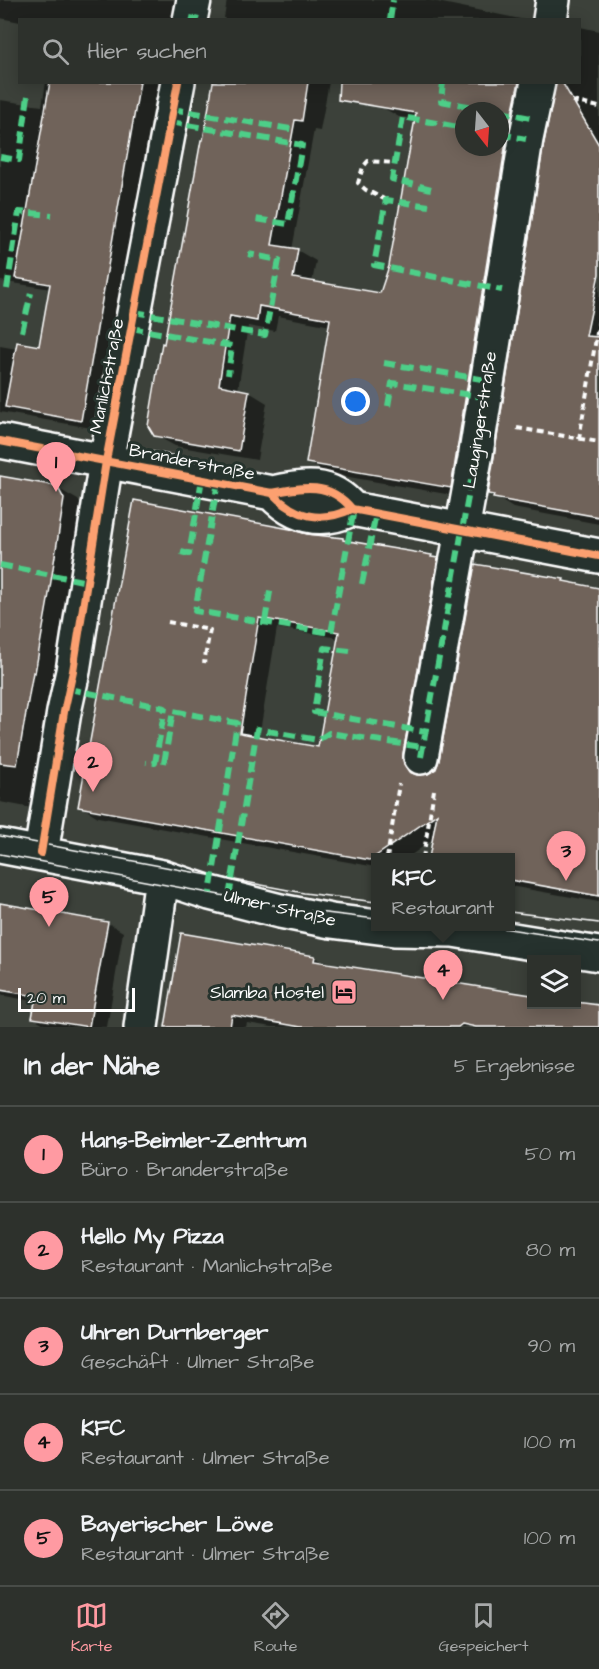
<!DOCTYPE html>
<html lang="de">
<meta charset="utf-8">
<style>
body{margin:0;font-family:"Architects Daughter",sans-serif;background:#353934;color:#f1f3f6}
.controls{position:absolute;right:18px;bottom:18px;display:grid;overflow:hidden;border-radius:0px;box-shadow:0 3px 15px #0003}
.controls button{width:54px;height:54px;display:grid;place-items:center;padding:0;border:0;border-bottom:2px solid #484c48;background:#2d312c;color:#f1f3f6;font:30px sans-serif}
.compass{position:absolute;left:455px;top:102px;width:54px;height:54px;border-radius:50%;background:#2d312c;box-shadow:0 3px 15px #0003;rotate:163deg}
.scale{position:absolute;left:18px;bottom:15px;width:117px;box-sizing:border-box;padding-left:6px;border:3px solid #fff;border-top:0;font-size:16px;line-height:21px;white-space:nowrap;color:#fff;-webkit-text-stroke:4px #26332d;paint-order:stroke}
.you{position:absolute;left:356px;top:402px;width:21px;height:21px;margin:-15px;border:4px solid #fff;border-radius:50%;background:#1a73e8;box-shadow:0 0 0 9px #1a73e833}
.badge{display:grid;place-items:center;width:39px;height:39px;border-radius:50%;background:#ff9aa2;color:#111;font-size:20px;font-weight:700}
.pin{position:absolute;translate:-50% -50px;filter:drop-shadow(0 2px 3px #0008)}
.pin::after{content:'';position:absolute;top:32px;width:21px;height:18px;background:inherit;clip-path:polygon(0 0,100% 0,50% 100%)}
.popup{position:absolute;left:371px;top:853px;width:144px;height:78px;box-sizing:border-box;display:grid;place-content:center;border-radius:0px;background:#2d312c;filter:drop-shadow(0 2px 4px #0005);font-size:20px;white-space:nowrap;color:#a7a9a9}
.popup b{font-size:22px;color:#f1f3f6}
.popup::after{content:'';position:absolute;left:50%;top:100%;margin-left:-12px;border:12px solid transparent;border-top-color:#2d312c}
.list{margin:0;padding:0;list-style:none}
h2{display:flex;justify-content:space-between;align-items:center;height:78px;margin:0;padding:0 24px;font-size:26px}
h2 small{font-size:20px;font-weight:400;color:#a7a9a9}
.list li{display:grid;grid-template-columns:39px 1fr auto;gap:18px;align-items:center;box-sizing:border-box;height:96px;padding:0 24px;border-top:2px solid #484c48}
.list b{display:block;font-size:22px;white-space:nowrap}
.list p{margin:0;font-size:20px;white-space:nowrap;color:#a7a9a9}
.list em{font-size:20px;font-style:normal;color:#a7a9a9}
.icon{flex:none;width:33px;height:33px;fill:none;stroke:currentColor;stroke-width:2;stroke-linecap:round;stroke-linejoin:round}
.map{position:relative;flex:none;width:599px;height:1027px;overflow:hidden}
.search{position:absolute;background:#2d312c;box-shadow:0 3px 15px #0003;left:18px;right:18px;top:18px;height:66px;display:flex;align-items:center;gap:15px;box-sizing:border-box;padding:0 21px;border-radius:0px;color:#a7a9a9;font-size:22px}
.sheet{height:558px;background:#2d312c}
nav{display:flex;justify-content:space-around;align-items:center;box-sizing:border-box;height:84px;border-top:2px solid #484c48;background:#2d312c;font-size:16px;color:#a7a9a9}
nav a{display:grid;justify-items:center;gap:3px}
nav .on{color:#ff9aa2}
.map>svg:first-child{display:block}
.shadow{fill:#0007;fill-rule:evenodd}
.building{fill:#6f635a;stroke:#fff;stroke-width:1.5;fill-rule:evenodd}
.lines{fill:none;stroke-linecap:round;stroke-linejoin:round}
.minor-casing{stroke:#fff;stroke-width:38}
.path{stroke:#fff;stroke-width:4;stroke-dasharray:6 4.5;stroke-linecap:butt}
.minor{stroke:#26332d;stroke-width:33}
.tram{stroke:#fff;stroke-width:1.5}
.quiet{stroke:#4dcf88;stroke-width:6;stroke-dasharray:12 6;stroke-linecap:butt}
.cycleway-casing{stroke:#26332d;stroke-width:11}
.cycleway{stroke:#fca06f;stroke-width:8}
.labels{text-anchor:middle;dominant-baseline:central;stroke-width:6;stroke-linejoin:round;paint-order:stroke}
.street-label{font-size:18px;fill:#fff;stroke:#26332d}
.poi-label{font-size:18px;fill:#fff;stroke:#26332d;text-anchor:end}
</style>
<div class="map">
<svg width="599" height="1027" viewBox="0 0 599 1027">
<rect width="100%" height="100%" fill="#3c413a"/>
<filter id="ink" filterUnits="userSpaceOnUse"><feTurbulence type="fractalNoise" baseFrequency=".0167" numOctaves="2"/><feDisplacementMap in="SourceGraphic" scale="12" xChannelSelector="R" yChannelSelector="G"/><feConvolveMatrix kernelMatrix="1 2 1 2 8 2 1 2 1" color-interpolation-filters="sRGB"/></filter>
<g filter="url(#ink)">
<path class="shadow" d="M0 0H176L173 20H20V22L0 18Z
M227 0H428L525 20H226L224 18Z
M580 27 599 31V524L513 508 489 493 558 82H580Z
M46 82H161L158 99 155 98 97 429 0 412V346L17 349 40 347 51 289 0 281V100L42 106Z
M215 82H329L320 131 314 130 292 250H297L316 261 312 283 381 295 391 266 417 119 399 117 380 106 384 82H541L469 498 326 473 308 462 331 326 278 316 275 331 248 326 238 390 249 392 267 403 257 460 175 446 155 435 166 346ZM464 111H500V147H464Z
M0 478 57 488 78 500 85 512 32 808 0 802Z
M307 536 342 539 348 543 431 557 456 570 421 765 422 776H428L437 770 563 580 570 584 599 590V902L510 886V858L434 839 407 858H376V867L98 817 80 806ZM277 628 339 638 319 748 259 738Z
M0 904 108 923 123 932 107 1027H49L34 1018 37 1002 0 995Z
M182 934 314 957 327 964 532 997V1005L599 1007V1027H272L247 1023 246 1027H166Z"/>
<path class="building" d="M50 82H140L81 421 5 407 17 342 39 346 50 284 15 278Z
M213 82H308L302 121 295 120 272 245 298 249 293 278 380 293 389 266 416 113 338 100 339 82H519L507 136 451 488 306 463 330 319 259 306 257 321 230 316 219 385 249 391 239 451 154 436 148 426 162 343 164 344 201 140H203ZM464 111H500V147H464Z
M556 82H562L599 145V274L586 336 599 337V517L493 498 494 495 488 494 544 142Z
M0 476 57 486 64 499 48 600 35 673 33 672 17 765 0 763Z
M134 500 290 529 307 534 343 538V540L432 555 431 557 438 558 403 754 404 764 409 772 417 775 428 774 436 769 439 760 475 564 564 579 563 581 599 588V896L510 880V858H429L437 814 370 860 78 807ZM259 618 339 632 318 747 240 733Z
M0 903 108 922 89 1027 32 1018 36 996 0 990Z
M181 933 315 956 314 961 531 995V1005H576V1002L599 1005V1027H476L462 1024 458 1027H301L232 1015 230 1027H165Z"/>
<g class="lines">
<defs>
<path id="minor" d="M190 20 194 0
M550 20 553 0
M0 441 272 493C304 486 330 482 352 509
M272 493C296 518 321 523 352 509L599 556
M421 757 476 453 526 139 538 82
M0 846 162 877 210 893 280 911 331 921 394 929 453 930 599 954
M41 853 64 712 73 671 106 461 178 82
M141 1027 162 877"/>
</defs>
<use href="#minor" class="minor-casing"/>
<path class="path" d="M572 101 599 107
M386 200 366 190 358 183 363 167 368 161 395 163
M517 428 599 442
M579 439 599 321
M168 622 210 630 204 663
M387 858 399 784
M423 858 434 790"/>
<use href="#minor" class="minor"/>
<path class="tram" d="M0 836 304 893 376 902
M0 854 301 910 376 919
M510 912 599 923
M489 926 599 943"/>
<path class="quiet" d="M190 18 199 20
M390 20 393 0
M443 82 441 101 495 111
M172 109 296 130
M500 112 531 118
M170 122 302 145 288 224 256 219
M500 134 526 139
M0 157 19 160 28 96
M431 189 392 179 403 117 464 128
M429 206 386 200 374 265 502 290
M7 289 19 212 52 215
M134 312 265 335 279 260 248 254
M131 328 232 346 228 375
M22 332 31 293
M384 363 487 380
M388 406 392 383 484 397
M218 482 195 611 331 633 354 509
M181 552 189 554 202 479
M0 565 88 582
M362 584 376 513
M265 621 271 586
M350 651 324 648 314 712 425 732
M69 689 165 708 155 763 146 762
M421 757 476 453
M164 763 173 711 237 723 210 893
M229 897 257 729 318 740 329 733 422 747"/>
<defs>
<path id="cycleway" d="M0 441 272 493C304 486 330 482 352 509
M272 493C296 518 321 523 352 509L599 556
M41 853 64 712 73 671 106 461 178 82"/>
</defs>
<use href="#cycleway" class="cycleway-casing"/>
<use href="#cycleway" class="cycleway"/>
</g>
</g>
<defs>
<symbol id="hotel-square" viewBox="-11 -11 22 22"><rect x="-9" y="-9" width="18" height="18" rx="4" fill="#ff9aa2" stroke="#26332d"/><path d="M-6-4.5h1.5V1H6V5H4.5V3h-9V5H-6ZM-4 0a1.8 1.8 0 1 1 3.6 0ZM.5 0V-2.5h3Q6-2.5 6 0Z" fill="#111"/></symbol>
</defs>
<g fill-rule="evenodd">
<use href="#hotel-square" x="329" y="977" width="30" height="30"/>
</g>
<g class="labels">
<g class="street-label">
<text transform="translate(107 376) rotate(-79)">Manlichstraße</text>
<text transform="translate(480 420) rotate(-81)">Laugingerstraße</text>
<text transform="translate(192 462) rotate(11)">Branderstraße</text>
<text transform="translate(280 908) rotate(13)">Ulmer Straße</text>
</g>
<g class="poi-label">
<text x="324" y="992">Slamba Hostel</text>
</g>
</g>
</svg>
<div class="controls">
<button><svg class="icon" aria-label="layers" viewBox="0 0 24 24"><path d="M12 4l9 5-9 5-9-5zM3 14l9 5 9-5"/></svg></button>
</div>
<svg class="compass" viewBox="-18 -18 36 36"><path d="M0-13l5 13h-10z" fill="#e53935"/><path d="M0 13l5-13h-10z" fill="#a7a9a9"/></svg>
<div class="scale">20 m</div>
<div class="you"></div>
<div class="pin badge" style="left:56px;top:492px">1</div>
<div class="pin badge" style="left:93px;top:792px">2</div>
<div class="pin badge" style="left:566px;top:881px">3</div>
<div class="pin badge" style="left:443px;top:1000px">4</div>
<div class="popup"><b>KFC</b>Restaurant</div>
<div class="pin badge" style="left:49px;top:927px">5</div>
<div class="search"><svg class="icon" aria-label="search" viewBox="0 0 24 24"><circle cx="10" cy="10" r="6"/><path d="M15 15l6 6"/></svg>Hier suchen</div>
</div>
<section class="sheet">
<h2>In der Nähe<small>5 Ergebnisse</small></h2>
<ul class="list">
<li><span class="badge">1</span><div><b>Hans-Beimler-Zentrum</b><p>Büro · Branderstraße</p></div><em>50 m</em></li>
<li><span class="badge">2</span><div><b>Hello My Pizza</b><p>Restaurant · Manlichstraße</p></div><em>80 m</em></li>
<li><span class="badge">3</span><div><b>Uhren Durnberger</b><p>Geschäft · Ulmer Straße</p></div><em>90 m</em></li>
<li><span class="badge">4</span><div><b>KFC</b><p>Restaurant · Ulmer Straße</p></div><em>100 m</em></li>
<li><span class="badge">5</span><div><b>Bayerischer Löwe</b><p>Restaurant · Ulmer Straße</p></div><em>100 m</em></li>
</ul>
</section>
<nav>
<a class="on"><svg class="icon" aria-label="map" viewBox="0 0 24 24"><path d="M3 6l6-2 6 2 6-2v14l-6 2-6-2-6 2zM9 4v14M15 6v14"/></svg>Karte</a>
<a><svg class="icon" aria-label="directions" viewBox="0 0 24 24"><path d="M12 3l9 9-9 9-9-9zM9 14v-3h6M13 9l2 2-2 2"/></svg>Route</a>
<a><svg class="icon" aria-label="saved" viewBox="0 0 24 24"><path d="M7 4h10v16l-5-4-5 4z"/></svg>Gespeichert</a>
</nav>
